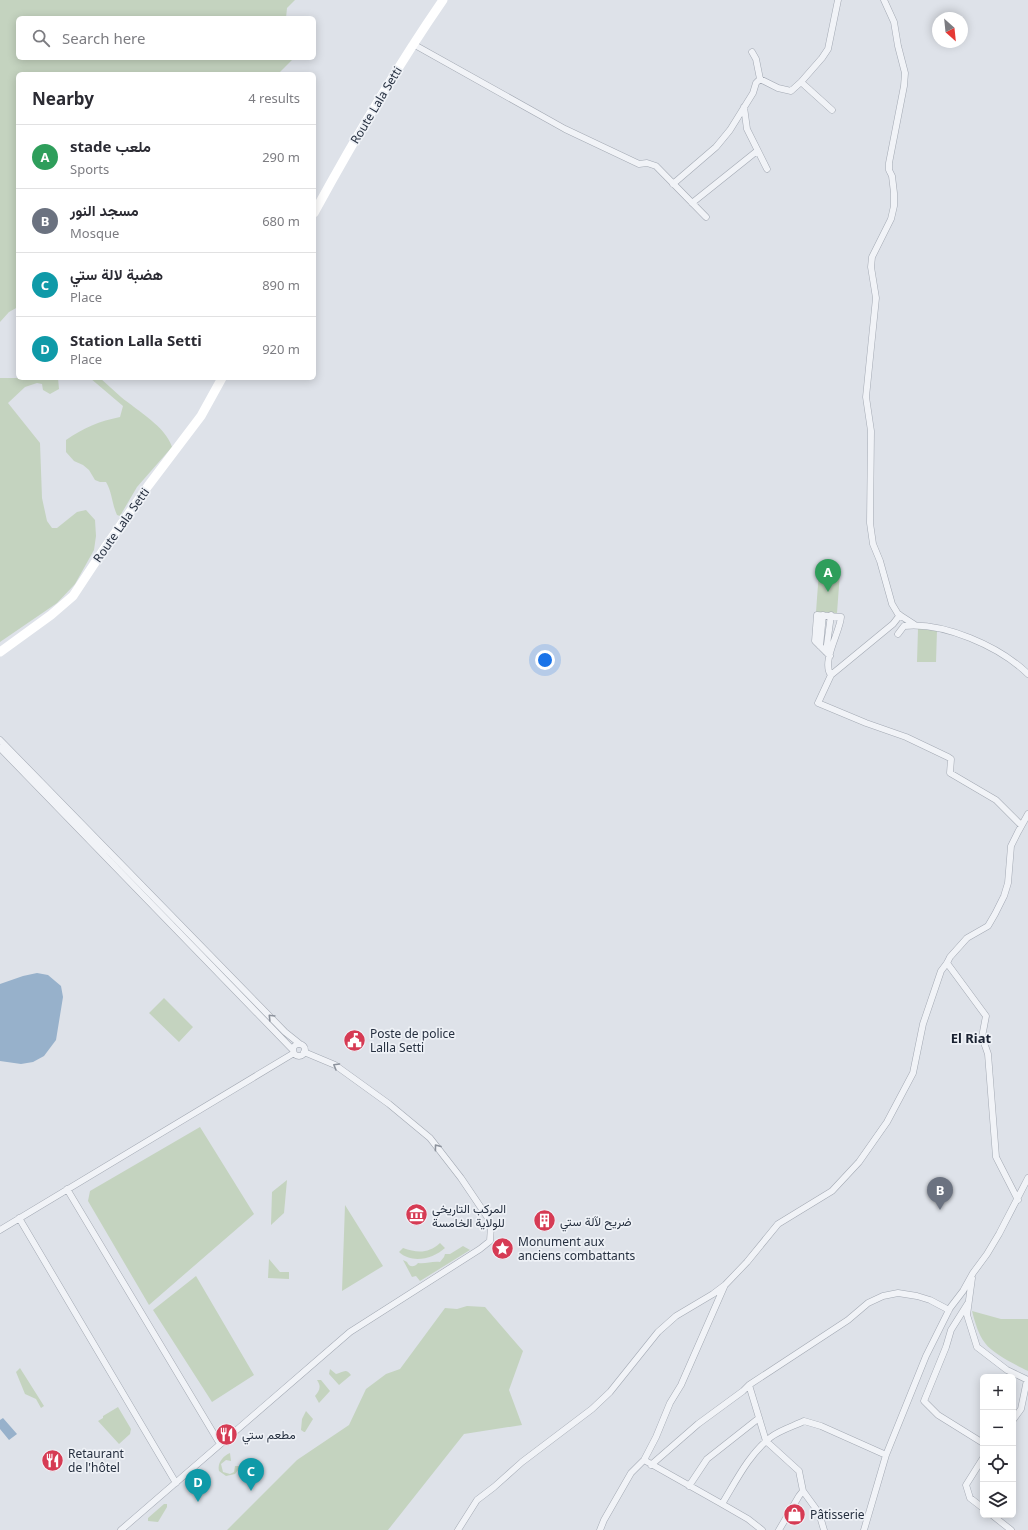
<!DOCTYPE html>
<meta charset="utf-8">
<style>
body{margin:0;font-family:"Noto Sans",Vazirmatn,sans-serif;background:#f7f7f7;color:#2b2b33}
.controls{position:absolute;right:12px;bottom:12px;display:grid;overflow:hidden;border-radius:6px;box-shadow:0 2px 10px #0003}
.controls button{width:36px;height:36px;display:grid;place-items:center;padding:0;border:0;border-bottom:1px solid #e1e1e2;background:#fff;color:#2b2b33;font:20px sans-serif}
.compass{position:absolute;left:932px;top:12px;width:36px;height:36px;border-radius:50%;background:#fff;box-shadow:0 2px 10px #0003;rotate:153deg}
.you{position:absolute;left:545px;top:660px;width:14px;height:14px;margin:-10px;border:3px solid #fff;border-radius:50%;background:#1a73e8;box-shadow:0 0 0 6px #1a73e833}
.badge{display:grid;place-items:center;width:26px;height:26px;border-radius:50%;background:#b45309;color:#fff;font-size:13px;font-weight:700}
.pin{position:absolute;translate:-50% -33px;filter:drop-shadow(0 1px 2px #0008)}
.pin::after{content:'';position:absolute;top:21px;width:14px;height:12px;background:inherit;clip-path:polygon(0 0,100% 0,50% 100%)}
.list{margin:0;padding:0;list-style:none}
h2{display:flex;justify-content:space-between;align-items:center;height:52px;margin:0;padding:0 16px;font-size:17px}
h2 small{font-size:13px;font-weight:400;color:#7c7c81}
.list li{display:grid;grid-template-columns:26px 1fr auto;gap:12px;align-items:center;box-sizing:border-box;height:64px;padding:0 16px;border-top:1px solid #e1e1e2}
.list b{display:block;font-size:15px;white-space:nowrap}
.list p{margin:0;font-size:13px;white-space:nowrap;color:#7c7c81}
.list em{font-size:13px;font-style:normal;color:#7c7c81}
.icon{flex:none;width:22px;height:22px;fill:none;stroke:currentColor;stroke-width:2;stroke-linecap:round;stroke-linejoin:round}
.map{position:relative;flex:none;width:1028px;height:1530px;overflow:hidden}
.search{position:absolute;background:#fff;box-shadow:0 2px 10px #0003;left:16px;top:16px;width:300px;height:44px;display:flex;align-items:center;gap:10px;box-sizing:border-box;padding:0 14px;border-radius:6px;color:#7c7c81;font-size:15px}
.panel{position:absolute;background:#fff;box-shadow:0 2px 10px #0003;left:16px;top:72px;width:300px;height:308px;border-radius:6px}
.map>svg:first-child{display:block}
.green{fill:#c4d3bf}
.water{fill:#97b1cb}
.lines{fill:none;stroke-linecap:round;stroke-linejoin:round}
.minor-casing{stroke:#a3a9b3;stroke-width:7}
.minor{stroke:#f1f3f7;stroke-width:6}
.secondary{stroke:#fff;stroke-width:9}
.oneway{stroke:#8c929c}
.labels{text-anchor:middle;dominant-baseline:central;stroke-width:3.5;stroke-linejoin:round;paint-order:stroke}
.street-label{font-size:12px;fill:#263040;stroke:#eef1f6}
.poi-label{font-size:12px;fill:#263040;stroke:#eef1f6;text-anchor:start}
.neighbourhood-label{font-size:13px;font-weight:bold;fill:#192131;stroke:#eef1f6}
</style>
<div class="map">
<svg width="1028" height="1530" viewBox="0 0 1028 1530">
<rect width="100%" height="100%" fill="#dee2e9"/>
<path class="green" d="M0 0H295L287 8 286 18H18V58H294L278 74H18V307L9 312 0 322Z
M0 378H58L59 389 50 394 43 390 42 384 37 383 25 387 8 403 40 443 42 498 47 521 52 528H57L77 512 86 510 95 520 96 536 94 550 75 584 57 603 0 642Z
M90 378H100C107 384 114 391 121 397 138 411 166 427 172 447L137 487 120 516 117 515C112 504 112 492 106 482H100L95 480 89 470 83 465 74 461 66 452V440C83 428 100 421 120 417L123 406Z
M819 571 840 572 837 613 816 612Z
M918 629 937 630 936 662H917Z
M164 998 193 1027 179 1042 149 1013Z
M200 1127 254 1214 149 1305 88 1201 90 1191Z
M287 1180 284 1213 271 1225 272 1192Z
M345 1205 383 1266 342 1291Z
M440 1243 445 1248C433 1259 412 1264 399 1252L403 1248C417 1253 428 1254 440 1243Z
M463 1246 470 1250 420 1281 416 1276 412 1277 403 1260 407 1262C409 1267 414 1268 418 1263 426 1264 432 1261 440 1262L444 1257 445 1254H450Z
M269 1259 280 1272H289V1279L268 1278Z
M196 1276 254 1375 212 1402 153 1310Z
M467 1306 485 1307 523 1351 509 1390 522 1425 464 1434 388 1530H227L297 1460 349 1425 366 1389 386 1374 400 1369 445 1308 457 1309Z
M972 1311 1001 1319H1028V1371C1016 1365 993 1354 985 1343 978 1334 975 1322 972 1311Z
M20 1368 44 1406 41 1408 36 1399 25 1394 16 1372Z
M330 1369 336 1374C342 1373 346 1367 351 1375L339 1385 329 1374Z
M317 1380H321L330 1391 319 1403 315 1396C319 1391 322 1387 317 1380Z
M118 1407 131 1429 130 1434 119 1444 98 1421 103 1418V1416Z
M306 1411 313 1419 305 1432H304L301 1430 302 1419Z
M230 1453 231 1461 226 1460 221 1464 223 1472 230 1474 234 1472 235 1466H241L235 1474 226 1476 219 1471C217 1463 223 1456 230 1453Z
M164 1504H167V1507L158 1522 148 1521V1518Z"/>
<path class="water" d="M37 973 48 975 61 986 63 997 56 1040 44 1056 33 1062 21 1064 0 1061V984L23 976Z
M3 1418 17 1434 9 1440 0 1429V1420Z"/>
<g class="lines">
<defs>
<path id="minor" d="M884 0 894 22 898 46 905 73 904 86 889 163V170L892 176 894 193V206L891 219 872 257 871 267 876 298 866 397 871 431 870 523 873 544 880 561 892 604 898 614 915 625
M413 44 565 129 639 164 647 163 656 166 706 217
M752 52 756 59 760 79
M801 82 832 110
M744 107 747 129 767 169
M673 184 716 147 730 130 753 93 756 83 760 79 778 88 791 91 801 82 822 58 828 49 838 0
M692 203 757 151
M900 615 893 624 831 675 818 703 866 723 906 737 948 757 951 759 950 773 996 800 1021 825
M898 634 904 626C944 622 999 646 1028 674
M820 646 823 615
M826 652 831 615
M830 656 815 641 817 615 841 617C840 632 821 662 831 675
M0 740 285 1032 300 1044
M0 748 293 1050
M947 963 986 1016 982 1037 988 1054 996 1157 1018 1200
M293 1050a6 6 0 1 1 12 0a6 6 0 1 1-12 0Z
M67 1189 220 1444
M19 1218 176 1483
M0 1230 294 1053
M972 1278 967 1315 977 1347 1007 1370 1028 1380
M968 1303 951 1330 946 1347 924 1401 938 1415 983 1443
M749 1385 766 1441 799 1471 803 1491 819 1513 824 1530
M1013 1420 1021 1409 1027 1380
M983 1458 966 1485 970 1498 983 1508
M644 1460 722 1504C736 1481 749 1454 771 1437 780 1430 794 1426 804 1421L821 1426 886 1455
M651 1465 698 1424 743 1391 749 1385 848 1320 868 1303 883 1296 898 1293 917 1296 930 1300 949 1310
M689 1486 707 1459 759 1418
M722 1504 748 1519 762 1530
M992 1515 1011 1530
M121 1530 350 1332 480 1249 490 1241 491 1226 488 1218 461 1178 430 1138 389 1104 335 1065 304 1052
M458 1530 477 1500 494 1487 522 1462 592 1409 610 1392 658 1332 676 1316 713 1294 725 1285 747 1262 778 1224 832 1191 859 1162 887 1122 913 1073 923 1024 941 971 947 963 950 957 967 938 988 926 995 914 1004 896 1008 883 1011 846 1018 832 1028 814
M600 1530 604 1520 631 1473 644 1460 656 1437 670 1403 681 1385 724 1287
M779 1530 799 1496 803 1491
M864 1530 886 1455 926 1356 950 1308 963 1291 973 1273 987 1254 999 1234 1028 1178"/>
</defs>
<use href="#minor" class="minor-casing"/>
<use href="#minor" class="minor"/>
<path class="secondary" d="M314 213C354 140 396 68 443 0
M0 652 51 615 73 596 106 546 148 486 201 416 222 378"/>
</g>
<defs><path id="oneway-chevron" d="M-2-3.5L2.5 0L-2 3.5" fill="none" stroke-width="1.6" stroke-linecap="round" stroke-linejoin="round"/></defs>
<g class="oneway">
<use href="#oneway-chevron" transform="translate(271 1017) rotate(-134)"/>
<use href="#oneway-chevron" transform="translate(336 1066) rotate(-150)"/>
<use href="#oneway-chevron" transform="translate(437 1147) rotate(-127)"/>
</g>
<defs>
<symbol id="civic-disc" viewBox="-11 -11 22 22"><circle r="9.5" fill="#d63b54" stroke="#eef1f6"/><path d="M-.6-6.5H3V-4.5H.6V-3L4-1V1h2V6H-6V1h2V-1L-.6-3ZM-1.2 2.5V6h2.4V2.5Z" fill="#fff"/></symbol>
<symbol id="museum-disc" viewBox="-11 -11 22 22"><circle r="9.5" fill="#d63b54" stroke="#eef1f6"/><path d="M0-6L6-3V-2H-6V-3ZM-5-1h2V3h-2ZM-1-1h2V3h-2ZM3-1h2V3H3ZM-6 4H6V6H-6Z" fill="#fff"/></symbol>
<symbol id="building-disc" viewBox="-11 -11 22 22"><circle r="9.5" fill="#d63b54" stroke="#eef1f6"/><path d="M-4-6H4V6H1V3H-1V6H-4ZM-2.5-4.3h1.7v1.8h-1.7ZM.8-4.3h1.7v1.8H.8ZM-2.5-1h1.7V.8h-1.7ZM.8-1h1.7V.8H.8Z" fill="#fff"/></symbol>
<symbol id="sight-disc" viewBox="-11 -11 22 22"><circle r="9.5" fill="#d63b54" stroke="#eef1f6"/><path d="M0-6L1.8-2.2L6-1.7L2.9 1.2L3.7 5.4L0 3.3L-3.7 5.4L-2.9 1.2L-6-1.7L-1.8-2.2Z" fill="#fff"/></symbol>
<symbol id="restaurant-disc" viewBox="-11 -11 22 22"><circle r="9.5" fill="#d63b54" stroke="#eef1f6"/><path d="M-5-6h1v4h1v-4h1v4h1v-4h1v5L-1.5 .5V6h-2V.5L-5-1ZM5-6V6H3V1.5H1.5Q1.5-4 5-6Z" fill="#fff"/></symbol>
<symbol id="shop-disc" viewBox="-11 -11 22 22"><circle r="9.5" fill="#d63b54" stroke="#eef1f6"/><path d="M-5-2.5h2.3a2.7 3.5 0 0 1 5.4 0H5L5.5 6h-11ZM-1.5-2.5h3a1.5 2.3 0 0 0-3 0Z" fill="#fff"/></symbol>
</defs>
<g fill-rule="evenodd">
<use href="#civic-disc" x="342" y="1028" width="25" height="25"/>
<use href="#museum-disc" x="404" y="1202" width="25" height="25"/>
<use href="#building-disc" x="532" y="1208" width="25" height="25"/>
<use href="#sight-disc" x="490" y="1236" width="25" height="25"/>
<use href="#restaurant-disc" x="214" y="1422" width="25" height="25"/>
<use href="#restaurant-disc" x="40" y="1448" width="25" height="25"/>
<use href="#shop-disc" x="782" y="1502" width="25" height="25"/>
</g>
<g class="labels">
<g class="street-label">
<text transform="translate(376 105) rotate(-59)">Route Lala Setti</text>
<text transform="translate(121 525) rotate(-55)">Route Lala Setti</text>
</g>
<g class="poi-label">
<text x="370" y="1033">Poste de police<tspan x="370" dy="14">Lalla Setti</tspan></text>
<text x="432" y="1208">المركب التاريخي<tspan x="432" dy="14">للولاية الخامسة</tspan></text>
<text x="560" y="1221">ضريح لآلة ستي</text>
<text x="518" y="1241">Monument aux<tspan x="518" dy="14">anciens combattants</tspan></text>
<text x="242" y="1434">مطعم ستي</text>
<text x="68" y="1453">Retaurant<tspan x="68" dy="14">de l'hôtel</tspan></text>
<text x="810" y="1514">Pâtisserie</text>
</g>
<g class="neighbourhood-label">
<text x="971" y="1038">El Riat</text>
</g>
</g>
</svg>
<div class="controls">
<button>+</button>
<button>−</button>
<button><svg class="icon" aria-label="locate" viewBox="0 0 24 24"><circle cx="12" cy="12" r="6"/><path d="M12 2v4M12 18v4M2 12h4M18 12h4"/></svg></button>
<button><svg class="icon" aria-label="layers" viewBox="0 0 24 24"><path d="M12 4l9 5-9 5-9-5zM3 14l9 5 9-5"/></svg></button>
</div>
<svg class="compass" viewBox="-18 -18 36 36"><path d="M0-13l5 13h-10z" fill="#e53935"/><path d="M0 13l5-13h-10z" fill="#7c7c81"/></svg>
<div class="you"></div>
<div class="pin badge" style="left:828px;top:592px;background:#2e9e5b">A</div>
<div class="pin badge" style="left:940px;top:1210px;background:#6b7280">B</div>
<div class="pin badge" style="left:251px;top:1491px;background:#0f9aa8">C</div>
<div class="pin badge" style="left:198px;top:1502px;background:#0f9aa8">D</div>
<div class="search"><svg class="icon" aria-label="search" viewBox="0 0 24 24"><circle cx="10" cy="10" r="6"/><path d="M15 15l6 6"/></svg>Search here</div>
<section class="panel">
<h2>Nearby<small>4 results</small></h2>
<ul class="list">
<li><span class="badge" style="background:#2e9e5b">A</span><div><b>stade ملعب</b><p>Sports</p></div><em>290 m</em></li>
<li><span class="badge" style="background:#6b7280">B</span><div><b>مسجد النور</b><p>Mosque</p></div><em>680 m</em></li>
<li><span class="badge" style="background:#0f9aa8">C</span><div><b>هضبة لالة ستي</b><p>Place</p></div><em>890 m</em></li>
<li><span class="badge" style="background:#0f9aa8">D</span><div><b>Station Lalla Setti</b><p>Place</p></div><em>920 m</em></li>
</ul>
</section>
</div>
